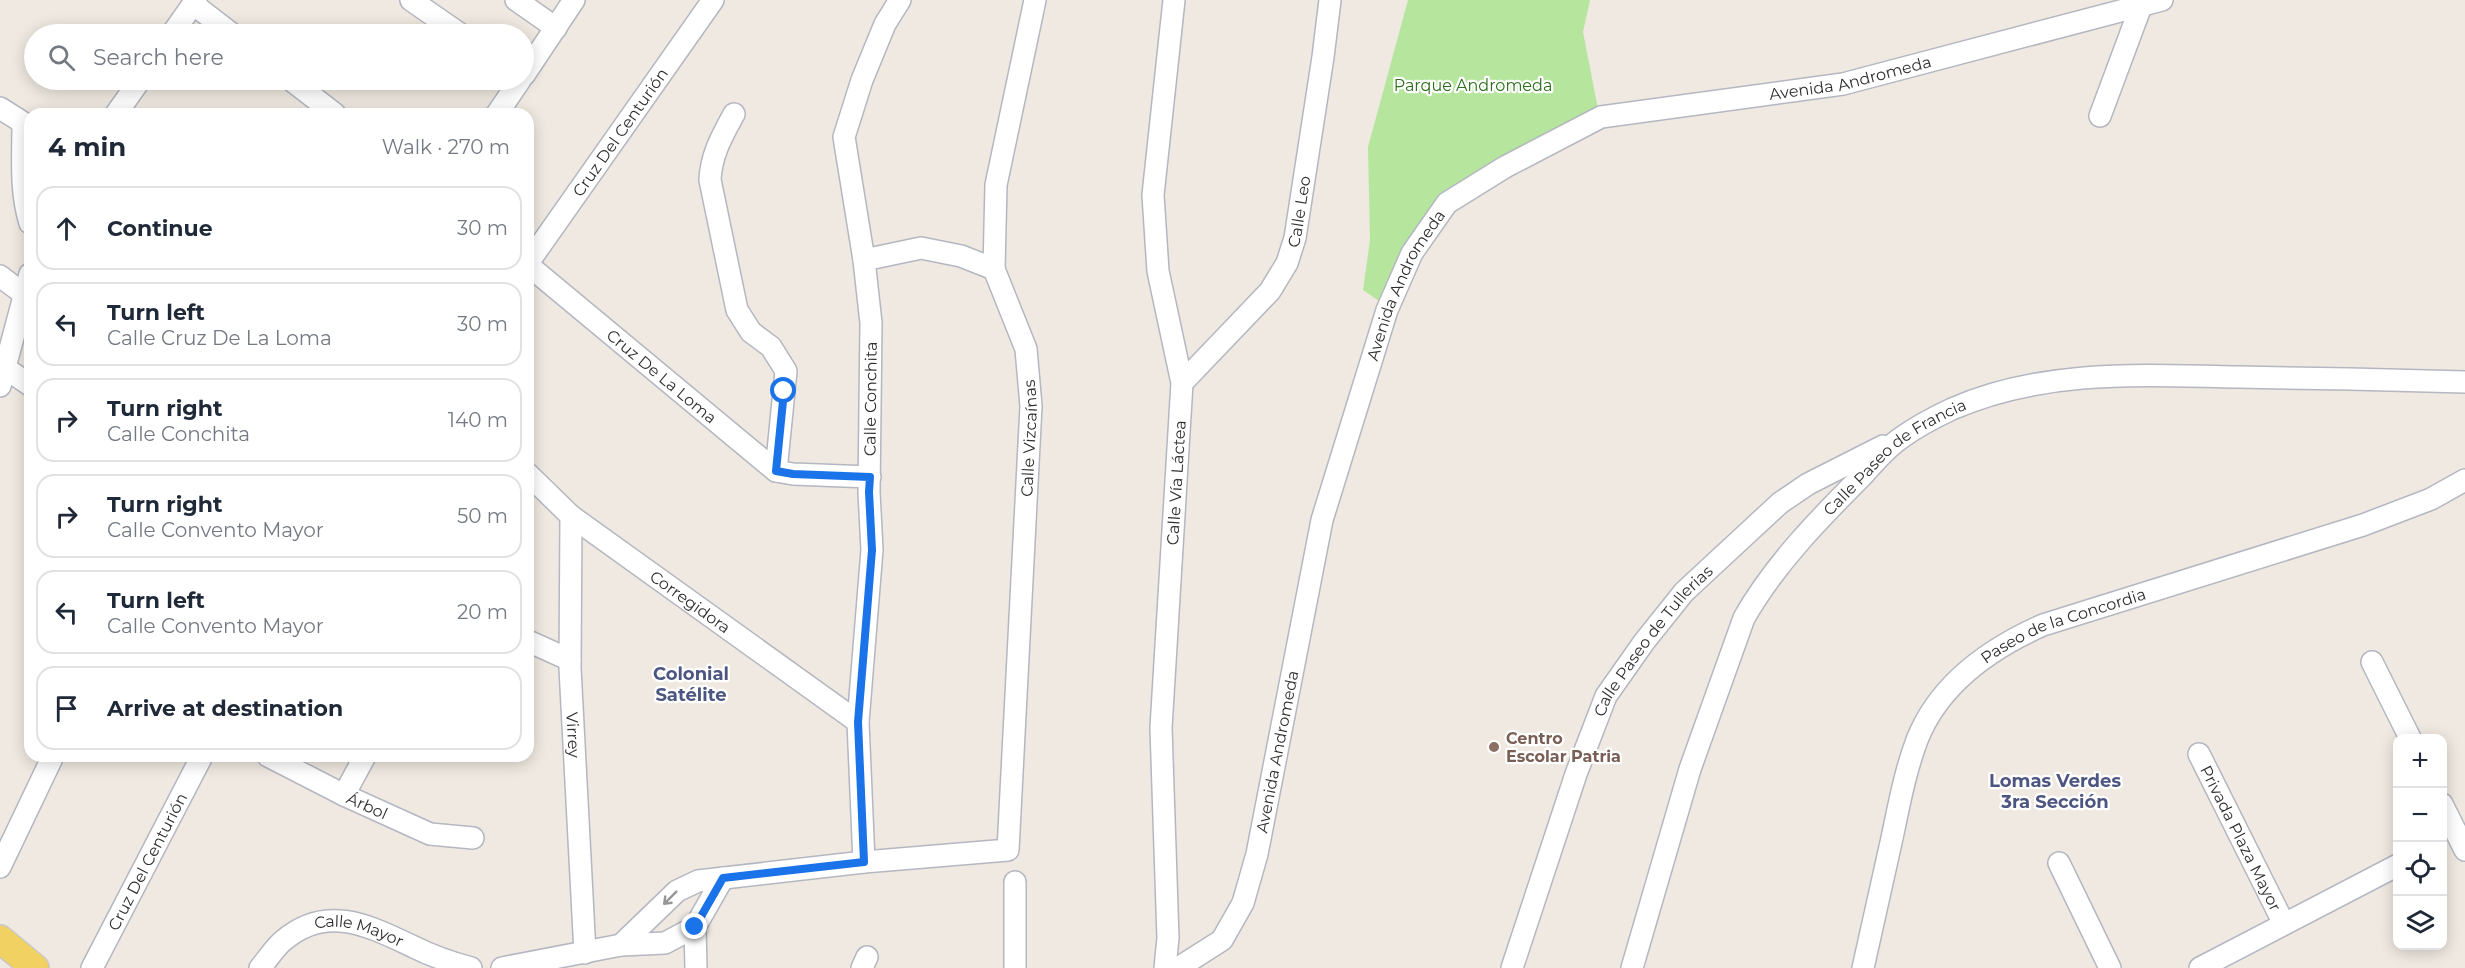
<!DOCTYPE html>
<meta charset="utf-8">
<style>
body{margin:0;font-family:Montserrat,sans-serif;background:#f6f6f7;color:#1f2937}
.controls{position:absolute;right:18px;bottom:18px;display:grid;overflow:hidden;border-radius:12px;box-shadow:0 3px 15px #0003}
.controls button{width:54px;height:54px;display:grid;place-items:center;padding:0;border:0;border-bottom:2px solid #e0e1e3;background:#fff;color:#1f2937;font:30px sans-serif}
.stop{position:absolute;width:18px;height:18px;margin:-14px;border:4px solid #1a73e8;border-radius:50%;background:#fff}
.stop.end{background:#1a73e8;border-color:#fff;box-shadow:0 2px 6px #0008}
.list{margin:0;padding:0;list-style:none}
h2{display:flex;justify-content:space-between;align-items:center;height:78px;margin:0;padding:0 24px;font-size:26px}
h2 small{font-size:20px;font-weight:400;color:#747a83}
.list li{display:grid;grid-template-columns:39px 1fr auto;gap:18px;align-items:center;box-sizing:border-box;height:84px;margin:0 12px 12px;padding:0 12px;border:2px solid #e0e1e3;border-radius:18px}
.list b{display:block;font-size:22px;white-space:nowrap}
.list p{margin:0;font-size:20px;white-space:nowrap;color:#747a83}
.list em{font-size:20px;font-style:normal;color:#747a83}
.icon{flex:none;width:33px;height:33px;fill:none;stroke:currentColor;stroke-width:2;stroke-linecap:round;stroke-linejoin:round}
.map{position:relative;flex:none;width:2465px;height:968px;overflow:hidden}
.search{position:absolute;background:#fff;box-shadow:0 3px 15px #0003;left:24px;top:24px;width:510px;height:66px;display:flex;align-items:center;gap:15px;box-sizing:border-box;padding:0 21px;border-radius:33px;color:#747a83;font-size:22px}
.panel{position:absolute;background:#fff;box-shadow:0 3px 15px #0003;left:24px;top:108px;width:510px;height:654px;border-radius:18px}
.map>svg:first-child{display:block}
.green{fill:#b6e59e}
.lines{fill:none;stroke-linecap:round;stroke-linejoin:round}
.minor-casing{stroke:#b4b7c1;stroke-width:24}
.major-casing{stroke:#c9c9c9;stroke-width:30}
.minor{stroke:#fff;stroke-width:21}
.major{stroke:#f2d163;stroke-width:27}
.oneway{stroke:#969696}
.route{stroke:#1a73e8;stroke-width:8}
.education-dot{fill:#8d6e63;stroke:#fff;stroke-width:2}
.labels{text-anchor:middle;dominant-baseline:central;stroke-width:4.5;stroke-linejoin:round;paint-order:stroke}
.street-label{font-size:16px;fill:#2e2e2e;stroke:#fff}
.park-label{font-size:16px;fill:#2c6e1b;stroke:#fff}
.education-label{font-size:16px;font-weight:bold;fill:#785e54;stroke:#fff;text-anchor:start}
.neighbourhood-label{font-size:18px;font-weight:bold;fill:#4d5680;stroke:#fff}
</style>
<div class="map">
<svg width="2465" height="968" viewBox="0 0 2465 968">
<rect width="100%" height="100%" fill="#efe9e1"/>
<path class="green" d="M1408 0H1590L1583 32 1599 114 1445 197 1412 240 1379 301 1363 290 1370 240 1368 147Z"/>
<g class="lines">
<defs>
<g id="minor">
<path d="M411 0 460 34"/>
<path d="M516 0 556 28"/>
<path d="M193 4 232 34"/>
<path d="M172 34 196 0"/>
<path d="M524 75 574 0"/>
<path d="M291 80 335 114"/>
<path d="M0 108 30 127"/>
<path d="M116 114 140 80"/>
<path d="M497 114 520 80"/>
<path d="M734 114C722 136 711 155 710 180L737 310 751 332 771 347 786 371 776 471"/>
<path d="M2100 116 2141 6"/>
<path d="M23 124C23 157 20 191 30 223"/>
<path d="M864 260 921 248 961 256 994 269"/>
<path id="s1" d="M528 263 713 0"/>
<path id="s2" d="M528 265 776 471 793 474 870 477"/>
<path d="M0 276 25 295"/>
<path d="M5 368 30 385"/>
<path id="s3" d="M1182 383 1270 291 1287 263 1295 238 1323 57 1330 0"/>
<path d="M0 386 30 274"/>
<path id="s4" d="M528 474 571 516 858 722"/>
<path id="s5" d="M571 516 570 668 585 953"/>
<path d="M528 641 570 660"/>
<path d="M2372 662 2410 738"/>
<path id="s6" d="M2199 754 2284 924"/>
<path id="s7" d="M268 756 344 795 430 834 473 838"/>
<path d="M344 795 365 756"/>
<path d="M2442 804 2465 850"/>
<path id="s8" d="M864 862 858 722 872 550 869 492 871 323 864 260 844 137 862 80 885 24 900 0"/>
<path d="M2059 863 2110 968"/>
<path d="M0 867 53 756"/>
<path d="M1015 882V968"/>
<path d="M695 927 696 968"/>
<path id="s9" d="M621 945 677 891 698 881 864 862 1008 850 1031 406 1026 349 994 269 996 185 1035 0"/>
<path id="s10" d="M92 968 202 756"/>
<path id="s11" d="M260 968C268 959 275 947 284 940 328 903 371 927 414 947 432 956 452 963 471 968"/>
<path d="M502 968 621 945 665 943 695 927 723 878"/>
<path d="M862 968 867 957"/>
<path id="s12" d="M1165 968 1168 938 1161 728 1182 383 1158 271 1153 195 1174 0"/>
<path id="s13" d="M1178 968 1222 940 1243 903 1257 854 1322 520 1387 310 1412 253 1447 203 1505 167 1601 117 1843 84 2162 0"/>
<path id="s14" d="M1512 968 1576 774 1606 696 1644 642 1684 592 1780 503 1808 484 1883 446"/>
<path id="s15" d="M1632 968 1690 769 1744 618C1774 565 1819 519 1862 476 1874 463 1886 448 1901 438 1916 427 1935 417 1952 409 2043 369 2142 375 2238 377 2314 378 2389 380 2465 382"/>
<path id="s16" d="M1863 968C1873 925 1882 881 1892 838 1899 805 1905 772 1917 740 1939 684 1991 648 2043 625L2363 525 2431 499 2465 480"/>
<path d="M2200 968 2398 865"/>
</g>
<path id="major" d="M0 939 35 968"/>
</defs>
<use href="#minor" class="minor-casing"/>
<use href="#major" class="major-casing"/>
<use href="#minor" class="minor"/>
<use href="#major" class="major"/>
</g>
<defs><path id="oneway-shaft" d="M-6 0H5M1.5-3L5.5 0L1.5 3" fill="none" stroke-width="1.6" stroke-linecap="round" stroke-linejoin="round" transform="scale(1.5)"/></defs>
<use class="oneway" href="#oneway-shaft" transform="translate(670 898) rotate(135)"/>
<g class="lines">
<path class="route" d="M695 927 723 878 864 862 858 722 872 550 869 492 870 477 793 474 776 471 784 391"/>
</g>
<circle class="education-dot" cx="1494" cy="747" r="6"/>
<g class="labels">
<g class="street-label">
<text stroke="none"><textPath href="#s13" startOffset="1258">Avenida Andromeda</textPath></text>
<text stroke="none"><textPath href="#s1" startOffset="160">Cruz Del Centurión</textPath></text>
<text stroke="none"><textPath href="#s3" startOffset="213">Calle Leo</textPath></text>
<text stroke="none"><textPath href="#s13" startOffset="736">Avenida Andromeda</textPath></text>
<text stroke="none"><textPath href="#s2" startOffset="174">Cruz De La Loma</textPath></text>
<text stroke="none"><textPath href="#s8" startOffset="464">Calle Conchita</textPath></text>
<text stroke="none"><textPath href="#s9" startOffset="825">Calle Vizcaínas</textPath></text>
<text stroke="none"><textPath href="#s15" startOffset="591">Calle Paseo de Francia</textPath></text>
<text stroke="none"><textPath href="#s12" startOffset="486">Calle Vía Láctea</textPath></text>
<text stroke="none"><textPath href="#s4" startOffset="207">Corregidora</textPath></text>
<text stroke="none"><textPath href="#s16" startOffset="428">Paseo de la Concordia</textPath></text>
<text stroke="none"><textPath href="#s14" startOffset="360">Calle Paseo de Tullerias</textPath></text>
<text stroke="none"><textPath href="#s5" startOffset="219">Virrey</textPath></text>
<text stroke="none"><textPath href="#s13" startOffset="250">Avenida Andromeda</textPath></text>
<text stroke="none"><textPath href="#s7" startOffset="111">Árbol</textPath></text>
<text stroke="none"><textPath href="#s6" startOffset="94">Privada Plaza Mayor</textPath></text>
<text stroke="none"><textPath href="#s10" startOffset="120">Cruz Del Centurión</textPath></text>
<text stroke="none"><textPath href="#s11" startOffset="118">Calle Mayor</textPath></text>
</g>
<g class="park-label">
<text x="1473" y="85">Parque Andromeda</text>
</g>
<g class="education-label">
<text x="1506" y="738">Centro<tspan x="1506" dy="18">Escolar Patria</tspan></text>
</g>
<g class="neighbourhood-label">
<text x="691" y="674">Colonial<tspan x="691" dy="21">Satélite</tspan></text>
<text x="2055" y="781">Lomas Verdes<tspan x="2055" dy="21">3ra Sección</tspan></text>
</g>
</g>
</svg>
<div class="controls">
<button>+</button>
<button>−</button>
<button><svg class="icon" aria-label="locate" viewBox="0 0 24 24"><circle cx="12" cy="12" r="6"/><path d="M12 2v4M12 18v4M2 12h4M18 12h4"/></svg></button>
<button><svg class="icon" aria-label="layers" viewBox="0 0 24 24"><path d="M12 4l9 5-9 5-9-5zM3 14l9 5 9-5"/></svg></button>
</div>
<div class="stop" style="left:784px;top:391px"></div>
<div class="stop end" style="left:695px;top:927px"></div>
<div class="search"><svg class="icon" aria-label="search" viewBox="0 0 24 24"><circle cx="10" cy="10" r="6"/><path d="M15 15l6 6"/></svg>Search here</div>
<section class="panel">
<h2>4 min<small>Walk · 270 m</small></h2>
<ul class="list">
<li><svg class="icon" aria-label="ahead" viewBox="0 0 24 24"><path d="M12 20V5M6 11l6-6 6 6"/></svg><div><b>Continue</b></div><em>30 m</em></li>
<li><svg class="icon" aria-label="left" viewBox="0 0 24 24"><path d="M17 20v-9H6M10 6l-5 5 5 5"/></svg><div><b>Turn left</b><p>Calle Cruz De La Loma</p></div><em>30 m</em></li>
<li><svg class="icon" aria-label="right" viewBox="0 0 24 24"><path d="M7 20v-9h11M14 6l5 5-5 5"/></svg><div><b>Turn right</b><p>Calle Conchita</p></div><em>140 m</em></li>
<li><svg class="icon" aria-label="right" viewBox="0 0 24 24"><path d="M7 20v-9h11M14 6l5 5-5 5"/></svg><div><b>Turn right</b><p>Calle Convento Mayor</p></div><em>50 m</em></li>
<li><svg class="icon" aria-label="left" viewBox="0 0 24 24"><path d="M17 20v-9H6M10 6l-5 5 5 5"/></svg><div><b>Turn left</b><p>Calle Convento Mayor</p></div><em>20 m</em></li>
<li><svg class="icon" aria-label="arrive" viewBox="0 0 24 24"><path d="M6 21V4h12l-3 4 3 4H6"/></svg><div><b>Arrive at destination</b></div></li>
</ul>
</section>
</div>
